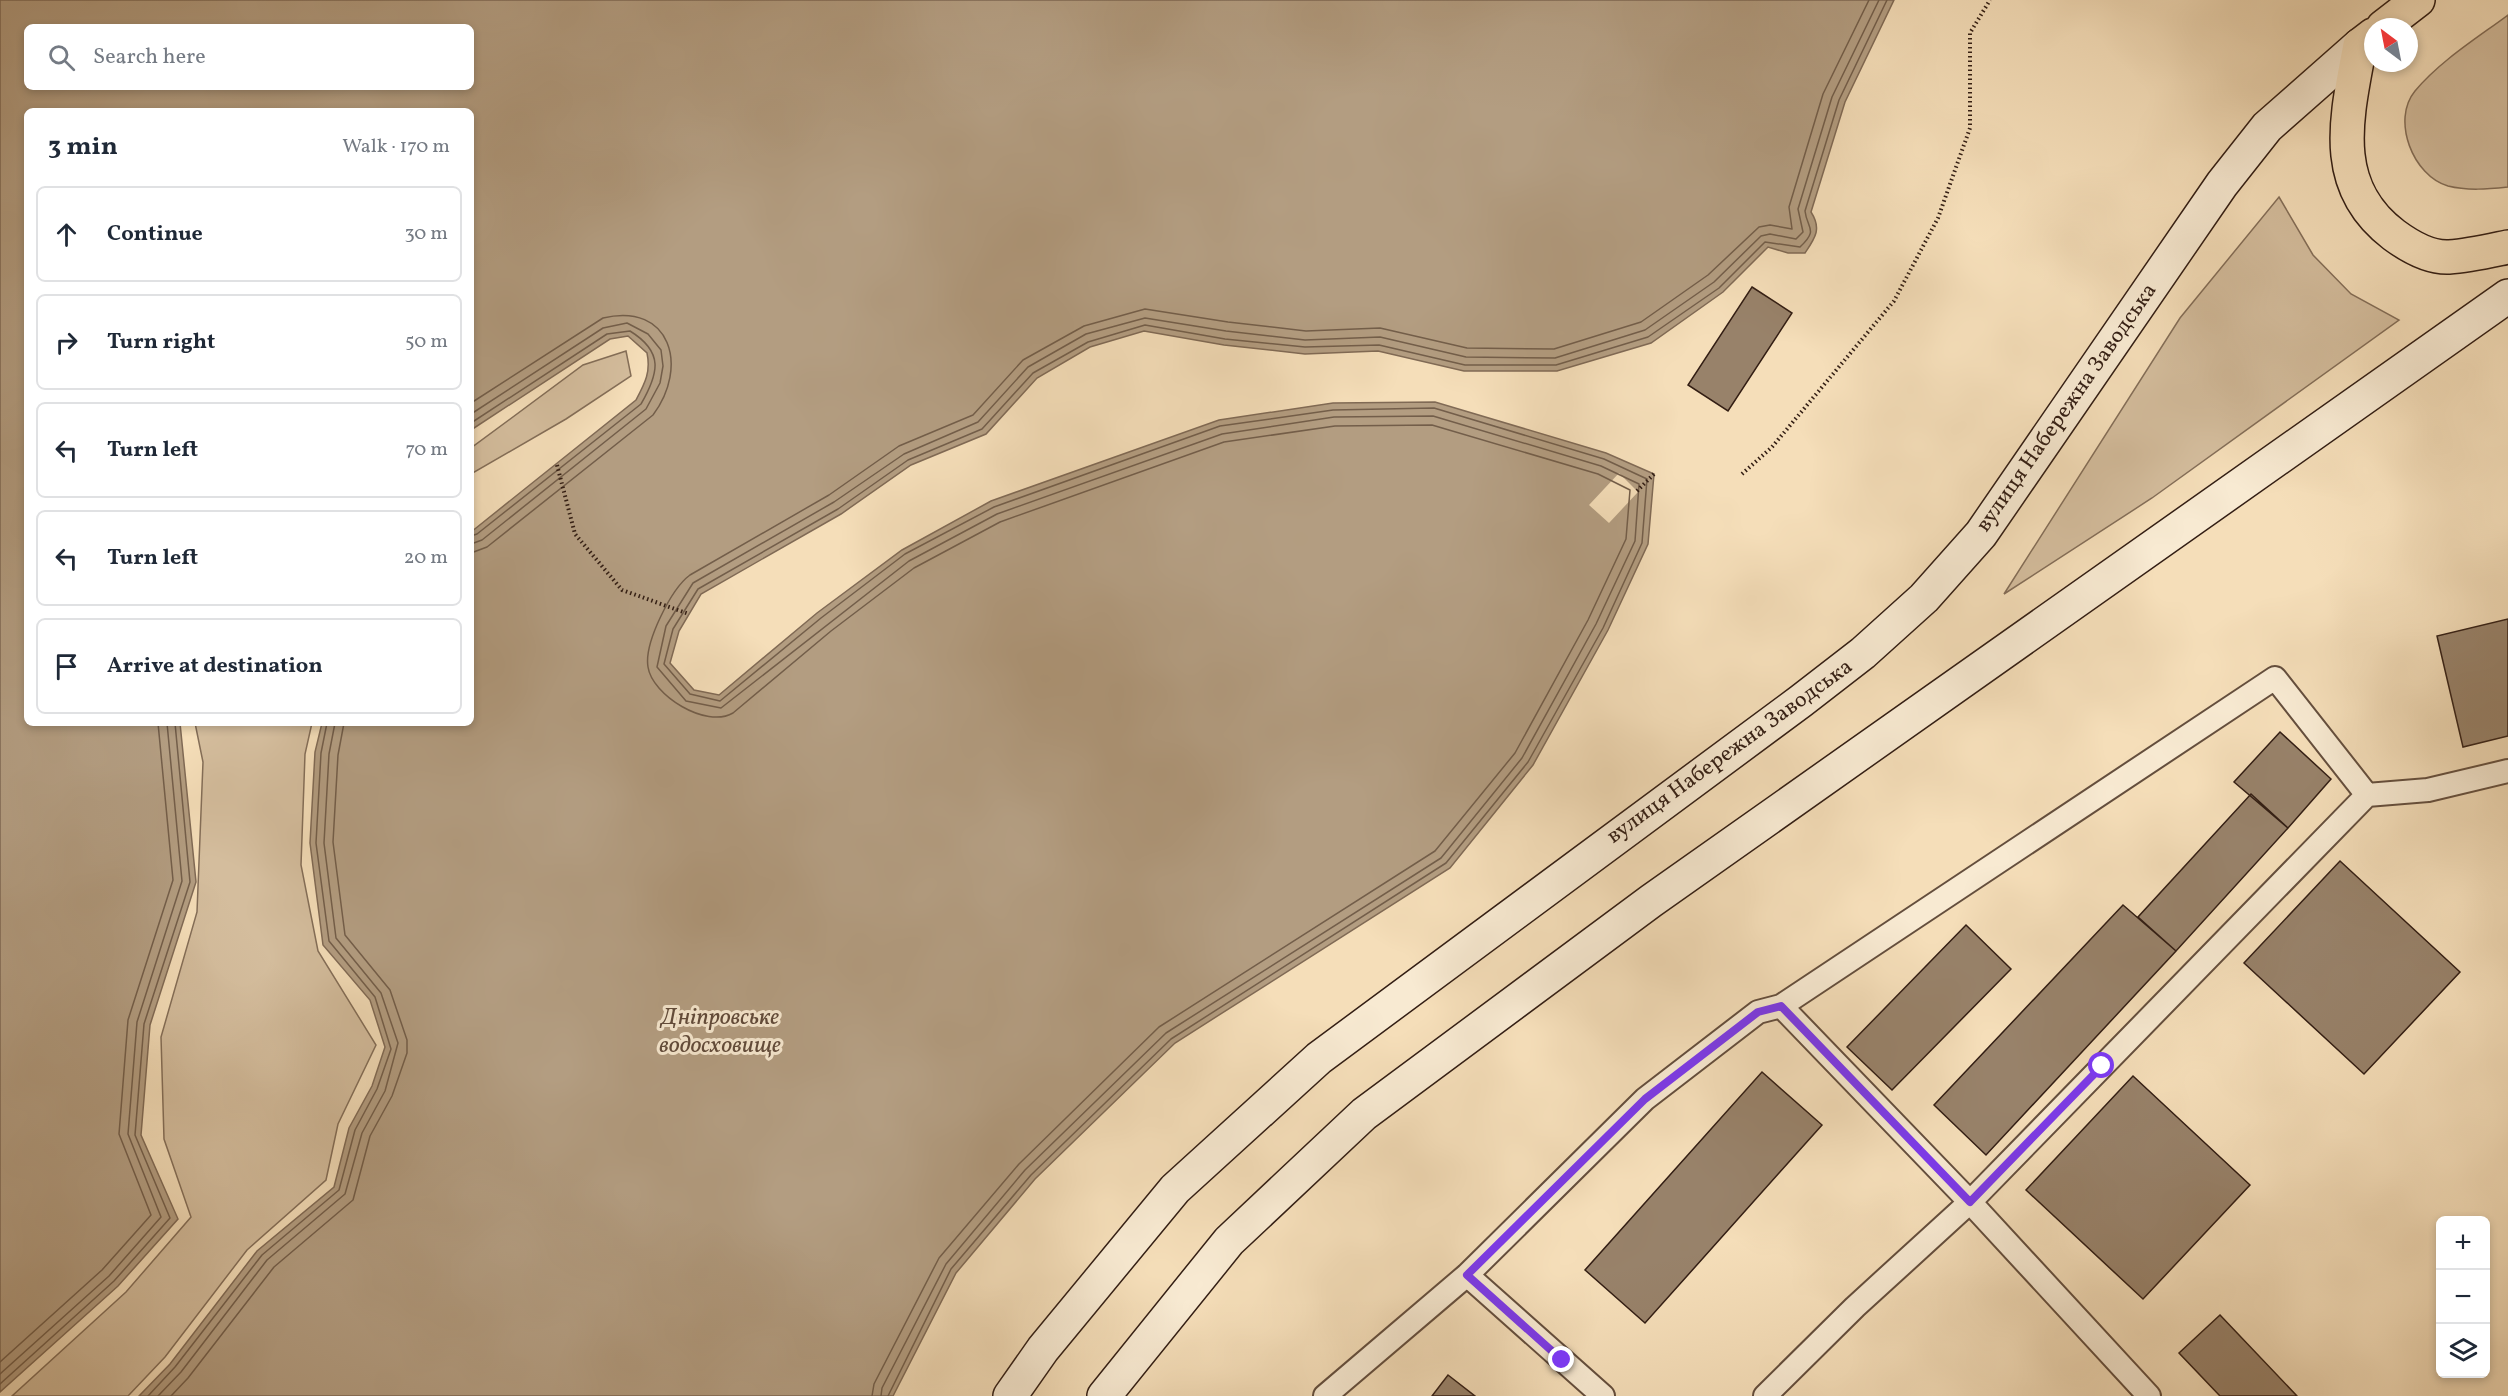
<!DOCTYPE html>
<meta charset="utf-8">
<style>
body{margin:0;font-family:Vollkorn,serif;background:#f2f2f3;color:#1f2937}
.controls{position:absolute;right:18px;bottom:18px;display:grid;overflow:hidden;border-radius:9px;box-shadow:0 3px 9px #0003}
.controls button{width:54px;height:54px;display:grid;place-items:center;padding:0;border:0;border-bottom:2px solid #e0e1e3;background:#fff;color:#1f2937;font:30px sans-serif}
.compass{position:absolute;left:2364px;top:18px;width:54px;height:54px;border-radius:50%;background:#fff;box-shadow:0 3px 9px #0003;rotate:328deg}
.stop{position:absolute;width:18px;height:18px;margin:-14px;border:4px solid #7c3aed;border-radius:50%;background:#fff}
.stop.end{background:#7c3aed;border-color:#fff;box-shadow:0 2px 6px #0008}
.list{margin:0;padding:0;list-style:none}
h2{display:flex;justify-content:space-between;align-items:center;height:78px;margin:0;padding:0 24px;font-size:26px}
h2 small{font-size:20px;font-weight:400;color:#747a83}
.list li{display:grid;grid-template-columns:39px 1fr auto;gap:18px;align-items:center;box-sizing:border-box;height:96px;margin:0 12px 12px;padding:0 12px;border:2px solid #e0e1e3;border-radius:9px}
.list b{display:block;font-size:22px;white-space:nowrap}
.list em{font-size:20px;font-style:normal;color:#747a83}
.icon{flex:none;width:33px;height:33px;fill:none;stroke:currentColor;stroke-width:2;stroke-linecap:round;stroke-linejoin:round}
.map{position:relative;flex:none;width:2508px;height:1396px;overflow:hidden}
.search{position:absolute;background:#fff;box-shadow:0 3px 9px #0003;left:24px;top:24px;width:450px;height:66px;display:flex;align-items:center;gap:15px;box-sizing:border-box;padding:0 21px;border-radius:9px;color:#747a83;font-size:22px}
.panel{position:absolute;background:#fff;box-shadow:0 3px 9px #0003;left:24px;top:108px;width:450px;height:618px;border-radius:9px}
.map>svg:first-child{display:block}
.green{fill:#d4bd9d;stroke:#846e58;stroke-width:1.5}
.water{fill:#b39d81;stroke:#806a55;stroke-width:1.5;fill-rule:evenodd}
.pier{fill:#f5deb9}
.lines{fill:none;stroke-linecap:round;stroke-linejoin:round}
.shore{stroke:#735e4a;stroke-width:1.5}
.building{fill:#98826a;stroke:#331e14;stroke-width:1.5}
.lane-casing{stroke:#644e3d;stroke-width:26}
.secondary-casing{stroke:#331e14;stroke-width:36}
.primary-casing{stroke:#331e14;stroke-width:36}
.path{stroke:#331e14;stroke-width:4;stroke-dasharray:1.5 3;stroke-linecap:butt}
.lane{stroke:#f8ead2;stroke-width:22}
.secondary{stroke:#f8ead2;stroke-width:33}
.primary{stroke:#f5deb9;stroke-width:33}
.route{stroke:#7c3aed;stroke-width:8}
.labels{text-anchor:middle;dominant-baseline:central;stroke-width:6;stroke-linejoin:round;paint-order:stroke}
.street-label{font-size:22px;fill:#331e14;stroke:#f8ead2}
.water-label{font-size:24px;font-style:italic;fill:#604a3a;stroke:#f8ead2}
</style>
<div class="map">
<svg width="2508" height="1396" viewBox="0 0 2508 1396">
<rect width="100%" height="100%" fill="#f5deb9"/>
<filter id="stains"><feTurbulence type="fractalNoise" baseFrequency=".00333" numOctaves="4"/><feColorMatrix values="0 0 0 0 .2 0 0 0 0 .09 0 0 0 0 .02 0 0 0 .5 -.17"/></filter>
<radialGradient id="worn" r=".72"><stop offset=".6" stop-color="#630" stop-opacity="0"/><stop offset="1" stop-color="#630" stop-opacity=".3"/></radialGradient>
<path class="green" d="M2508 15V187C2488 189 2468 191 2448 186 2413 176 2391 120 2415 91 2440 61 2477 38 2508 15Z
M2279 197 2313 255 2351 294 2399 320 2152 498 2004 594 2180 318Z
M626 351 631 376 566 419 471 474V448L583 365Z
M195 723H312L305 754 301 865 318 951 376 1045 338 1124 326 1180 247 1250 165 1357 128 1396H12L126 1292 191 1217 164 1139 161 1037 197 912 203 762Z"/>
<path class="water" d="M0 0H1894L1845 102 1811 212C1822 229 1815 238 1805 253H1788L1768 247 1723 292 1651 343 1557 371H1464L1378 351 1305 354 1224 345 1144 331 1090 347 1037 378 986 434 911 465 841 514 701 594 679 631 670 663 694 690 719 695 817 613 902 550 991 501 1219 420 1333 403 1435 402 1606 453 1654 474 1648 544 1608 630 1533 765 1450 868 1175 1043 1035 1179 956 1273 893 1396H139L170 1364 257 1251 334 1187 349 1128 372 1086 385 1047 370 1000 323 945 310 843 315 752 322 723H471V532L636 400C645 383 651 372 647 353L628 336 610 339 471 430V111H27V723H180L196 882 150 1025 141 1135 178 1219 118 1286 0 1392ZM27 27H471V87H27Z"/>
<path class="pier" d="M1619 473 1638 492 1609 523 1589 505Z"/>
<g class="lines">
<path class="shore" d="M471 403 603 318C671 302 689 367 653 415L487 547 471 553
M471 414 603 328 627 323 648 334 661 350 663 366 660 383 646 409 482 540 471 544
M471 423 607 334 630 331C664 352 659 373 641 404L477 534 471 536
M0 1362 102 1270 151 1215 119 1134 128 1020 173 880 158 723
M0 1374 109 1276 161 1217 128 1134 137 1022 182 881 167 723
M0 1384 114 1281 170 1218 135 1135 144 1024 190 882 175 723
M148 1396 175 1367 262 1255 339 1190 355 1130 377 1089 391 1049 375 997 329 941 316 843 321 753 327 723
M158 1396 181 1372 267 1260 345 1194 362 1133 385 1091 398 1043 381 993 336 938 324 843 329 754 335 723
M171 1396 188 1378 274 1267 353 1200 370 1136 392 1096 407 1053V1040L390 990 345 935 333 842 338 755 344 723
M872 1396 874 1384 939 1258 1019 1164 1159 1027 1435 851 1515 753 1588 620 1626 539 1630 490 1598 474 1432 425 1335 426 1224 442 1000 522 914 568 831 631 733 713C706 729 652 695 648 667 644 643 671 589 690 575L829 495 899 446 973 415 1023 360 1084 326 1145 309 1228 322 1306 331 1380 328 1467 348 1554 349 1641 322 1708 275 1759 227 1770 225 1792 229 1789 207 1823 94 1869 0
M881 1396 882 1388 946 1264 1025 1170 1166 1033 1441 858 1522 758 1596 624 1635 541 1639 484 1601 466 1433 416 1334 417 1222 434 997 514 909 561 721 708 686 701 657 667 666 626 693 583 834 502 904 454 978 422 1028 367 1086 334 1145 318 1226 331 1305 340 1380 337 1466 357 1555 358 1645 330 1714 282 1761 236 1770 234 1796 239 1803 232 1798 209 1832 97 1879 0
M888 1396 951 1269 1031 1175 1171 1039 1446 863 1528 762 1603 628 1642 543 1647 479 1604 459 1434 408 1333 410 1220 426 994 507 905 554 821 618 720 701 690 694 664 664 673 629 698 589 838 509 908 460 982 429 1033 373 1088 342 1145 325 1225 339 1305 347 1379 345 1465 365H1556L1648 337 1719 288 1765 242 1800 247C1819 229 1807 229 1805 211L1839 100 1887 0"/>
</g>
<path class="building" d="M1752 287 1792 313 1728 411 1688 385Z
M2508 619V736L2463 747 2437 636Z
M2280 732 2331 779 2288 828 2234 782Z
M2251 794 2288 828 2176 951 2138 917Z
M2340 861 2460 972 2364 1074 2244 963Z
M2123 905 2176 951 1986 1155 1934 1105Z
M1966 925 2011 969 1892 1090 1847 1047Z
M1762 1072 1822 1125 1645 1323 1585 1270Z
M2133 1076 2250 1185 2143 1299 2026 1190Z
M2220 1315 2297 1396H2220L2179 1353Z
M1448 1375 1475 1396H1432Z"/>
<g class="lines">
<defs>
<path id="lane" d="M1781 1006 1970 1202 2149 1396
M1467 1275 1603 1396
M1325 1396 1467 1275 1645 1099 1758 1012 1781 1006 2275 678 2367 795
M1765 1396 1855 1307 1970 1202 2367 795 2428 790 2508 771"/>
<path id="secondary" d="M1010 1396 1043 1349 1175 1189 1319 1058 1801 701 1863 653 1924 598 1981 534 2222 184 2267 127 2360 45
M1104 1396 1229 1241 1364 1114 1651 901 2508 296"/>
<path id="primary" d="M2383 27 2418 0
M2373 35 2360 45C2347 116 2328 185 2394 235 2409 246 2430 258 2449 257 2468 256 2489 251 2508 247"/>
</defs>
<use href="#lane" class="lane-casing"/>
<use href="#secondary" class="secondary-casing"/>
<use href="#primary" class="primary-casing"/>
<path class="path" d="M557 465 575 534 622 590 689 614
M1742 474 1772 447 1894 301 1938 218 1970 128V33L1990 0
M1637 491 1654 474"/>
<use href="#lane" class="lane"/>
<use href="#secondary" class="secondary"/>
<use href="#primary" class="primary"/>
</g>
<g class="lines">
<path class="route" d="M1562 1360 1467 1275 1645 1099 1758 1012 1781 1006 1970 1202 2102 1066"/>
</g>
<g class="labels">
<g class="street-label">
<text transform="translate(2067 408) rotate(-55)">вулиця Набережна Заводська</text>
<text transform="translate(1730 752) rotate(-36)">вулиця Набережна Заводська</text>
</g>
<g class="water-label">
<text x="720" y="1018">Дніпровське<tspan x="720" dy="28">водосховище</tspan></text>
</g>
</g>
<rect width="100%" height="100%" filter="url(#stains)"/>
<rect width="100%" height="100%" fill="url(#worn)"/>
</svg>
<div class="controls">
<button>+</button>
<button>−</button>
<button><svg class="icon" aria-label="layers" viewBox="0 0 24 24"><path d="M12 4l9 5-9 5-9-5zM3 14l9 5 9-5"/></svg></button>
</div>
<svg class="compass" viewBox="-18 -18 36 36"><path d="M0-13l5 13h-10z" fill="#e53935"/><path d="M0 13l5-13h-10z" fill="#747a83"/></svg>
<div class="stop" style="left:2102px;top:1066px"></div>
<div class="stop end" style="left:1562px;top:1360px"></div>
<div class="search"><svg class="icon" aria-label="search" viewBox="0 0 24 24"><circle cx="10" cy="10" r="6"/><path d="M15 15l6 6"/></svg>Search here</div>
<section class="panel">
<h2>3 min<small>Walk · 170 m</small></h2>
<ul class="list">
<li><svg class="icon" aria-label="ahead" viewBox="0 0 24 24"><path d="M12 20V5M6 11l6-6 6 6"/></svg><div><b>Continue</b></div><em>30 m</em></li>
<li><svg class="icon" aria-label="right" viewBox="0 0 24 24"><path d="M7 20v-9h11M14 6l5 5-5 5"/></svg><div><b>Turn right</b></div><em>50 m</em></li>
<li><svg class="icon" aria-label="left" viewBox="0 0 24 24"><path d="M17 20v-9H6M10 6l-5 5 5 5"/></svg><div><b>Turn left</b></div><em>70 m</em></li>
<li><svg class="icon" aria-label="left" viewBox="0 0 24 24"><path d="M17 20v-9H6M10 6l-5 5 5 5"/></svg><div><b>Turn left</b></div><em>20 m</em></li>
<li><svg class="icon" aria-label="arrive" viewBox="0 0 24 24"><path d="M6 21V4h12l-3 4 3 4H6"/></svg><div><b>Arrive at destination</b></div></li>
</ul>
</section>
</div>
